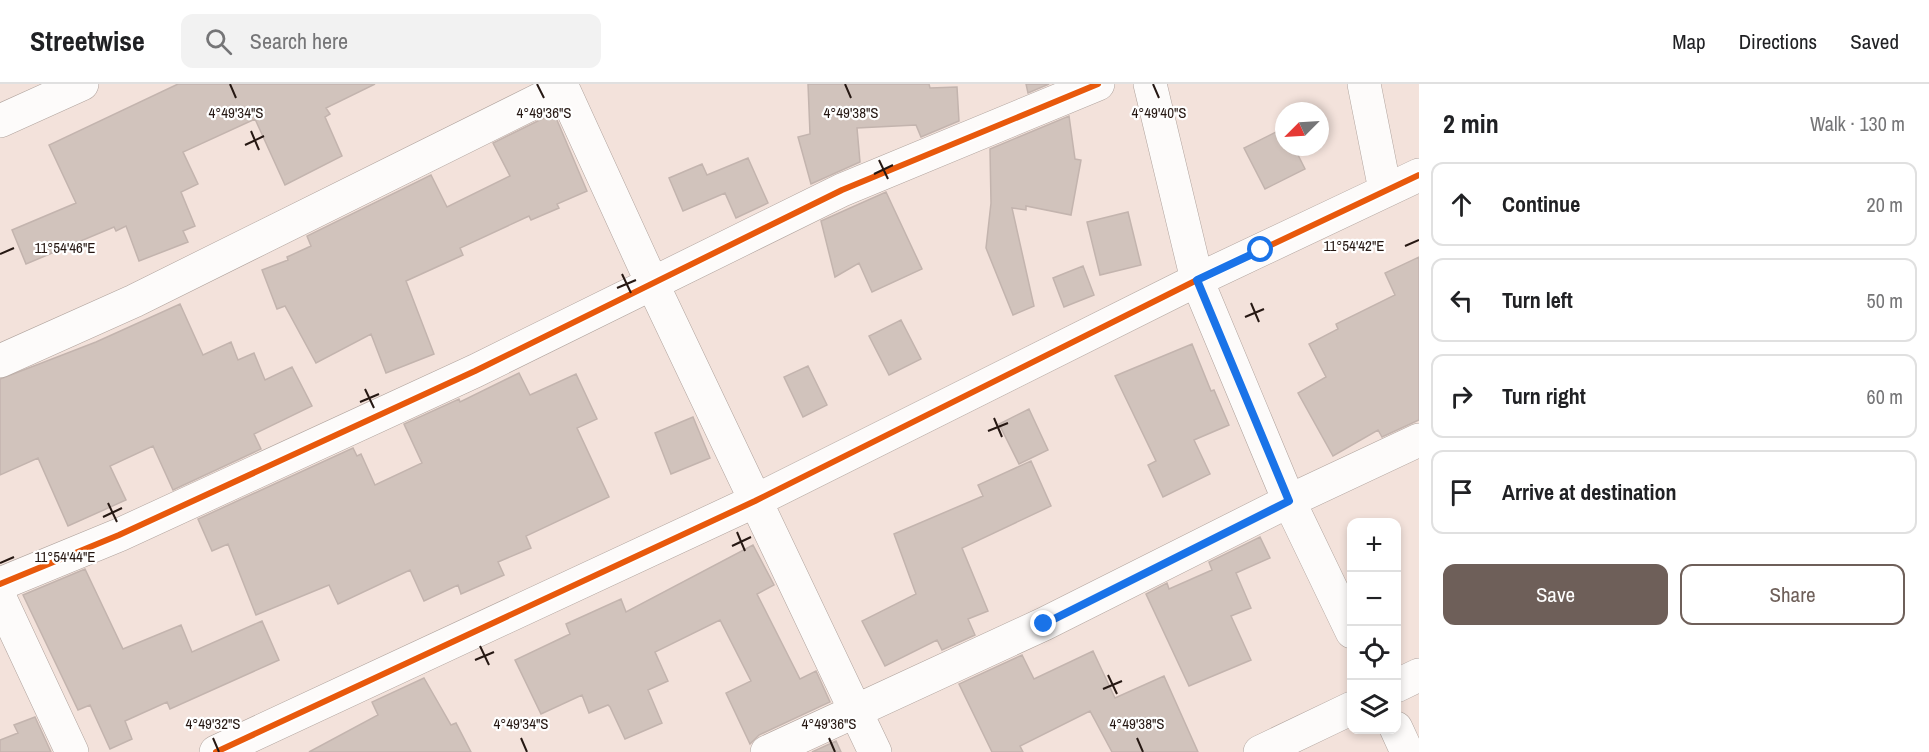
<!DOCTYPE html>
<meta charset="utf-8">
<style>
body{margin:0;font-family:"Archivo Narrow",sans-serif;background:#f2f2f2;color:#202124}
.controls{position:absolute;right:18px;bottom:18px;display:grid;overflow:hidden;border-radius:12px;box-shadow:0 3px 9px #0003}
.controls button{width:54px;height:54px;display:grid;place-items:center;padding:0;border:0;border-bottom:2px solid #e0e0e0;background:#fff;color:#202124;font:30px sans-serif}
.compass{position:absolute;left:1275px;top:18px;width:54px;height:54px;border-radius:50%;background:#fff;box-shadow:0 3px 9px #0003;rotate:246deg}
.stop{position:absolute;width:18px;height:18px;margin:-14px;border:4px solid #1a73e8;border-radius:50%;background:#fff}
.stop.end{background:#1a73e8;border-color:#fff;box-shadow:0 2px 6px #0008}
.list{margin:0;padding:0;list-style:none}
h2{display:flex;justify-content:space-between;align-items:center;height:78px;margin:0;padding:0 24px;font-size:26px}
h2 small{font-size:20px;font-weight:400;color:#757577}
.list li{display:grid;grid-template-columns:39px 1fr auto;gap:18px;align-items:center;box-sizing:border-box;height:84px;margin:0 12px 12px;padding:0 12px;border:2px solid #e0e0e0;border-radius:12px}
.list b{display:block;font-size:22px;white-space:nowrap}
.list em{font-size:20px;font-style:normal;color:#757577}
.actions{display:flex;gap:12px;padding:18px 24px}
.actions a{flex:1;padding:14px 0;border:2px solid #6e5f59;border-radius:12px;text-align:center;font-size:21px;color:#6e5f59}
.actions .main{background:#6e5f59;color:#fff}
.icon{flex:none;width:33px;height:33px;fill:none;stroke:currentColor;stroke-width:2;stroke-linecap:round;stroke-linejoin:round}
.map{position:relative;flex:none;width:1419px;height:668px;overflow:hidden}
header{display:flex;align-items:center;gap:36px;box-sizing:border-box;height:84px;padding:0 30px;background:#fff;border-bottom:2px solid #e0e0e0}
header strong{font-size:28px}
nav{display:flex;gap:33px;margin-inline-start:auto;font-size:21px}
.search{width:420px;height:54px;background:#f2f2f2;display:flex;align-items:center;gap:15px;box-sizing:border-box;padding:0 21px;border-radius:12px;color:#757577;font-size:22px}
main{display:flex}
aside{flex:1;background:#fff}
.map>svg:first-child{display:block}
.building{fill:#d1c3bc;stroke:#c3b4ae;stroke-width:1.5}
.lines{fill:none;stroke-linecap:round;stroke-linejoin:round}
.minor-casing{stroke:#b0a39d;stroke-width:34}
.minor{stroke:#fdfbfa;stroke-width:33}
.cycleway-casing{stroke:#fff;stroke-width:10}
.cycleway{stroke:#e8590c;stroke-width:6}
.route{stroke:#1a73e8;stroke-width:8}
.ticks{fill:none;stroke:#261813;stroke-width:2}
.ticks-label{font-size:15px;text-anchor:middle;fill:#261813;stroke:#fff;stroke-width:4.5;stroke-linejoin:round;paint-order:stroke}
</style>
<header>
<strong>Streetwise</strong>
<div class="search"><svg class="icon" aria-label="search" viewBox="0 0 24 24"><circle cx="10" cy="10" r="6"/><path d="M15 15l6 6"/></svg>Search here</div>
<nav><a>Map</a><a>Directions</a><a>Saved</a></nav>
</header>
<main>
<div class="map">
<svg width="1419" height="668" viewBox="0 0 1419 668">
<rect width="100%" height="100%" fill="#f3e2db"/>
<path class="building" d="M178 0H375L326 24 330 30 325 33 342 72 285 101 255 35 183 68 198 100 181 108 195 142 183 147 188 158 139 177 126 142 116 147 114 143 26 180 12 146 76 119 49 61Z
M808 0H929L930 4 957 3 959 37 921 53 916 41 857 44 860 78 811 100 798 53 810 50Z
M1026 0H1049L1028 9Z
M554 29 587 107 557 120 559 124 531 136 529 132 460 164 463 171 406 197 434 270 386 289 371 250 316 279 285 222 277 225 262 186 288 176 287 173 311 162 307 152 431 91 447 123 510 92 493 59Z
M1069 32 1075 75 1081 76 1071 131 1026 122V126L1012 124 1034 222 1013 231 986 164 991 119 990 65Z
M1284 44V63H1294L1305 85 1265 105 1244 64Z
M748 74 768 119 736 134 725 109 683 127 669 94 702 80 707 91Z
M886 108 922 185 872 208 859 179 835 193 821 137Z
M1128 128 1141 181 1100 191 1087 138Z
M1419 173V336L1382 353 1378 346 1333 372 1298 309 1326 293 1309 260 1338 245 1336 240 1395 211 1385 189Z
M1083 182 1094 211 1064 223 1053 194Z
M180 220 203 271 231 258 238 276 254 269 265 296 292 283 312 322 254 350 261 365 173 406 153 362 110 382 126 416 68 442 38 374 0 391V295L96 258Z
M901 236 921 275 889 291 869 252Z
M1192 260 1211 307 1214 306 1229 341 1194 356 1210 390 1163 413 1148 381 1156 377 1115 292Z
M808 282 827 321 803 333 784 293Z
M519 289 530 311 576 290 597 335 577 344 609 413 526 452 531 464 498 478 504 491 461 510 458 501 424 517 410 486 338 520 329 501 256 531 228 460 212 467 198 435 353 364 357 372 361 370 375 401 422 379 404 340 459 315 460 318Z
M1029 325 1048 366 1019 380 999 340Z
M693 333 710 374 671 390 655 349Z
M1031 377 1051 422 962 464 988 527 968 535 975 551 942 566 937 556 885 582 862 537 916 510 894 450 983 412 978 401Z
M1260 453 1270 474 1236 489 1251 524 1231 532 1251 576 1189 602 1146 510 1167 499 1169 505 1212 486 1209 478Z
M753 461 774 501 757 510 800 595 816 587 830 618 759 651 750 660 726 609 751 597 720 536 655 568 668 597 648 606 662 639 625 655 610 623 608 621 589 629 582 611 541 630 515 576 570 550 566 540 621 515 626 528Z
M85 485 123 565 181 541 192 568 262 537 279 576 170 625 167 618 125 637 132 655 110 665 90 621 78 626 23 511Z
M1093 567 1115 614 1164 592 1198 668H1112L1090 627 1020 662 1023 668H992L959 600 1022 571 1034 595Z
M424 594 451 641 456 639 471 668H309L378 631 372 618Z
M35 633 51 668H0V656L18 649 14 641Z
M836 657 841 668H812Z"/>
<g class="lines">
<defs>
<path id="minor" d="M561 0 652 199 875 668
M1150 0 1197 196 1289 417 1352 548
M1364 0 1385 106
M0 37 82 0
M0 277 134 217 563 4
M0 500 119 451 475 287 842 106 1098 0
M0 514 72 668
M1396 602 1419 591
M1396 644 1407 668
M216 668 755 417 1197 196 1419 91
M767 668 1044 540 1289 417 1419 356
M1260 668 1352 624"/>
</defs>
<use href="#minor" class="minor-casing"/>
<use href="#minor" class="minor"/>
<defs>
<path id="cycleway" d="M0 500 119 451 475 287 842 106 1098 0
M216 668 755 417 1197 196 1419 91"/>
</defs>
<use href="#cycleway" class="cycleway-casing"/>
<use href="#cycleway" class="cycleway"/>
</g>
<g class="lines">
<path class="route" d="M1044 540 1289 417 1197 196 1261 166"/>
</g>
<path class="ticks" d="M230 0 236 14M537 0 544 14M845 0 851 14M1153 0 1159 14M251 47 259 66M245 61 264 52M879 76 888 95M874 90 893 81M1405 162 1419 156M0 170 14 164M622 190 631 209M617 204 636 196M1251 219 1259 238M1245 233 1264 225M365 305 374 324M360 318 379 310M994 334 1002 353M988 347 1008 339M108 419 117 438M103 433 122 424M737 448 745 467M732 462 751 453M0 479 14 473M480 562 489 581M475 576 494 568M1108 591 1117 610M1103 605 1122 597M213 654 219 668M521 654 527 668M829 654 835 668M1137 654 1143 668"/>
<g class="ticks-label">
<text x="236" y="34">4°49'34"S</text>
<text x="544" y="34">4°49'36"S</text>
<text x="851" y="34">4°49'38"S</text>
<text x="1159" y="34">4°49'40"S</text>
<text x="1354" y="167">11°54'42"E</text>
<text x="65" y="169">11°54'46"E</text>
<text x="65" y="478">11°54'44"E</text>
<text x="213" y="645">4°49'32"S</text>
<text x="521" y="645">4°49'34"S</text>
<text x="829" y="645">4°49'36"S</text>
<text x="1137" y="645">4°49'38"S</text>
</g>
</svg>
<div class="controls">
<button>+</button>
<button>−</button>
<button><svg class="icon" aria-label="locate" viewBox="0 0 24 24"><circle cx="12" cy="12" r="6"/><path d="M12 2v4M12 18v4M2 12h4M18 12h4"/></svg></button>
<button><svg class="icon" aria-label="layers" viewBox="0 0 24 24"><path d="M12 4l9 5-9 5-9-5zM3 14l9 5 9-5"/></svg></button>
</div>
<svg class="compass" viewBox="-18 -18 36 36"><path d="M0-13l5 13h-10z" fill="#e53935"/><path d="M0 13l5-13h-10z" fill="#757577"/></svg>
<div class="stop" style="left:1261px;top:166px"></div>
<div class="stop end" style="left:1044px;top:540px"></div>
</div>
<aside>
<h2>2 min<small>Walk · 130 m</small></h2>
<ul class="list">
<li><svg class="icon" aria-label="ahead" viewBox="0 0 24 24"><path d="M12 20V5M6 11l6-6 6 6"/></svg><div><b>Continue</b></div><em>20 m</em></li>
<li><svg class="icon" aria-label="left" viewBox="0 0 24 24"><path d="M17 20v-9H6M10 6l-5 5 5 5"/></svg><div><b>Turn left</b></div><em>50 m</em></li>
<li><svg class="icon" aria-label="right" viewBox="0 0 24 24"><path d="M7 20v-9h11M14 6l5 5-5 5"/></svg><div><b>Turn right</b></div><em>60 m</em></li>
<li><svg class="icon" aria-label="arrive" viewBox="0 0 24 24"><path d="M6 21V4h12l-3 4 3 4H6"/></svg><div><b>Arrive at destination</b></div></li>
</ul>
<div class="actions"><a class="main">Save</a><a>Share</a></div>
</aside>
</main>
